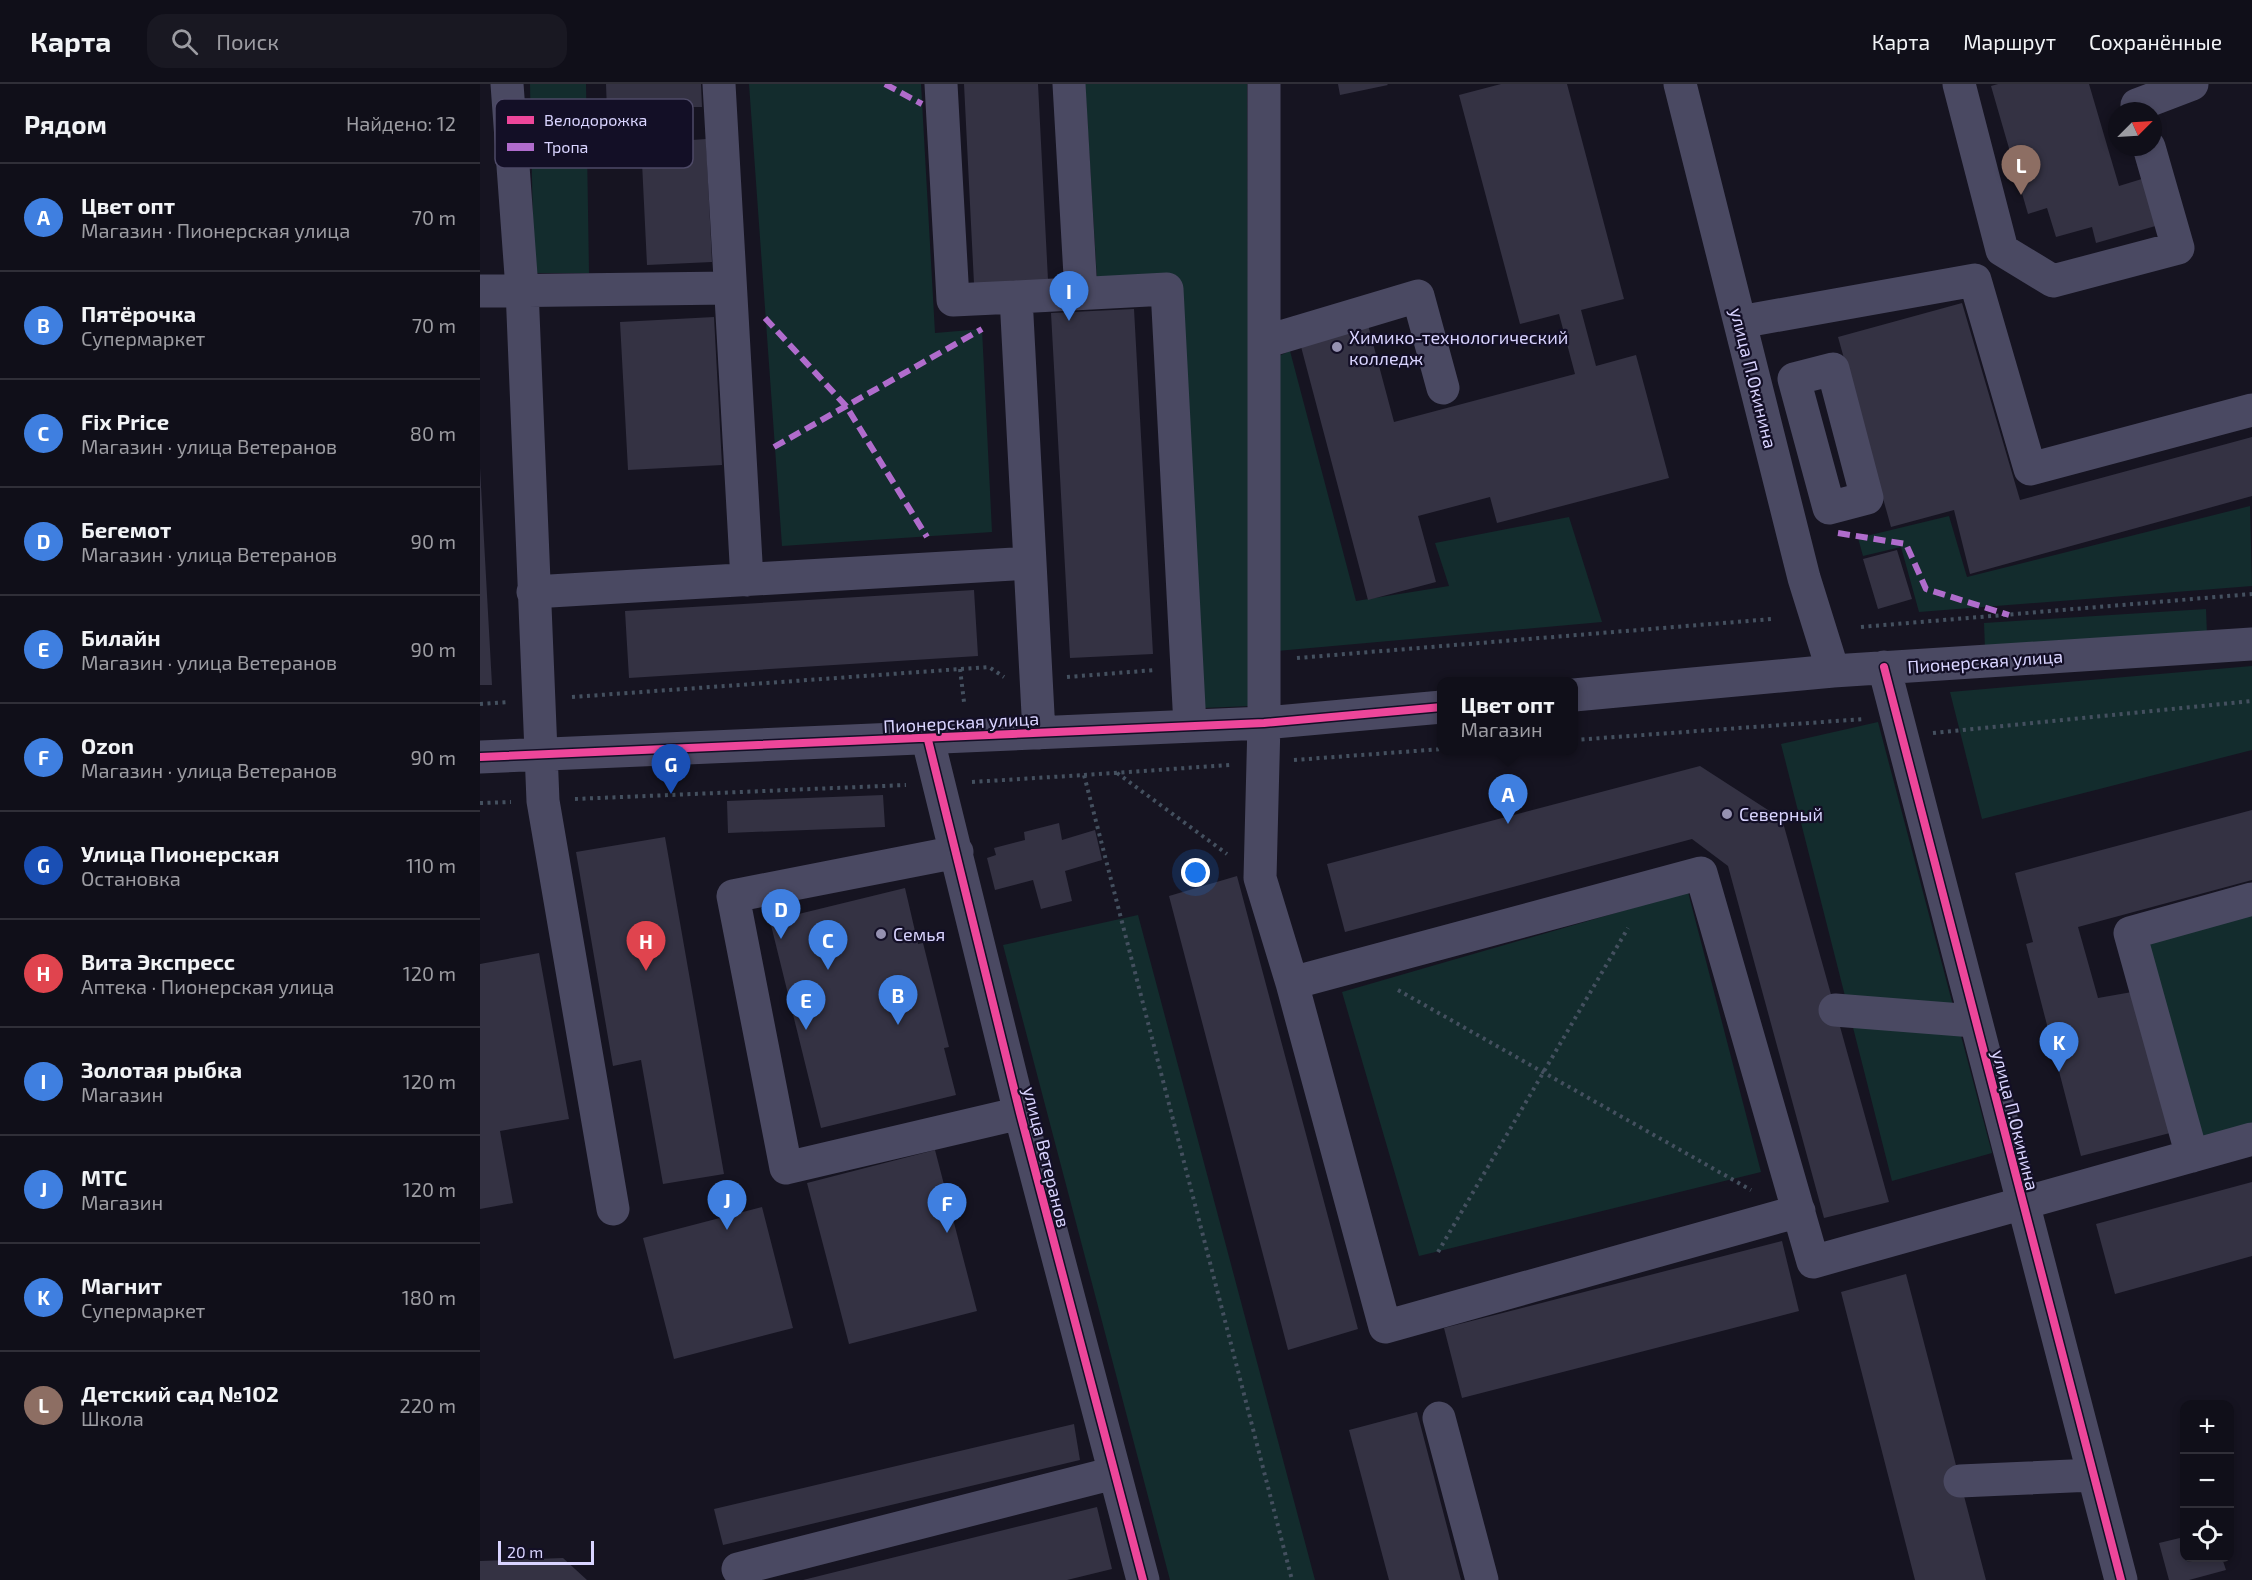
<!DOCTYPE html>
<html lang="ru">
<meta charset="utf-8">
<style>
body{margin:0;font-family:"Exo 2",sans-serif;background:#191822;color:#f1f3f6}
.controls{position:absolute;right:18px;bottom:18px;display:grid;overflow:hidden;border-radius:12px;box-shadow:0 3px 9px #0003}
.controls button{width:54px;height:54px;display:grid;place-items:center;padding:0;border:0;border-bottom:2px solid #302f38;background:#100f19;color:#f1f3f6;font:30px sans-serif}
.compass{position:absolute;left:1628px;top:18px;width:54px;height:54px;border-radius:50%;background:#100f19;box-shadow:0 3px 9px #0003;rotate:66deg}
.scale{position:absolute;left:18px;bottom:15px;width:96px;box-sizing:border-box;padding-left:6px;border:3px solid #d9d4ff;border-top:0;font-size:16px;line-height:21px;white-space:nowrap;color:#d9d4ff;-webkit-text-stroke:4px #130f26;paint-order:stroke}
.you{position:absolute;left:716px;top:789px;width:21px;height:21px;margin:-15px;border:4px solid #fff;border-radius:50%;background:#1a73e8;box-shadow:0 0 0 9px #1a73e833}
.badge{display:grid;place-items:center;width:39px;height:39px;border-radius:50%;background:#7c3aed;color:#fff;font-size:20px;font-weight:700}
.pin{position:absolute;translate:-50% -50px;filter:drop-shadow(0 2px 3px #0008)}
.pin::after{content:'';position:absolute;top:32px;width:21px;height:18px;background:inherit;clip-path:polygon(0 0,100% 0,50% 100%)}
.popup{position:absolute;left:957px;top:593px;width:141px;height:78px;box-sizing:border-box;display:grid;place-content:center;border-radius:12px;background:#100f19;filter:drop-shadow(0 2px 4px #0005);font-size:20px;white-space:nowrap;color:#9c9ca2}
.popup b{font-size:22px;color:#f1f3f6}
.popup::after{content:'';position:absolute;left:50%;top:100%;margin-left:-12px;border:12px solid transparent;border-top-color:#100f19}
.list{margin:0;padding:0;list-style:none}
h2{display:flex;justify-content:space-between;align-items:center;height:78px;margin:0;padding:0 24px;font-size:26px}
h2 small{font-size:20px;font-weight:400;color:#9c9ca2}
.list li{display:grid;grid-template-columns:39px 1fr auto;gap:18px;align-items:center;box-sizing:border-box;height:108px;padding:0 24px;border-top:2px solid #302f38}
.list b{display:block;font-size:22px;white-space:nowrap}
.list p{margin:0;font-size:20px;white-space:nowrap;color:#9c9ca2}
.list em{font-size:20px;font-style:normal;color:#9c9ca2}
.icon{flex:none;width:33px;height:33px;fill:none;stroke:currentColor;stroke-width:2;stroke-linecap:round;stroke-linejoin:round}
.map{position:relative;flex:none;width:1772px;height:1496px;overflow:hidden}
header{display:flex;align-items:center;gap:36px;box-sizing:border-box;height:84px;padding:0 30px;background:#100f19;border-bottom:2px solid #302f38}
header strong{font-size:28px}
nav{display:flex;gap:33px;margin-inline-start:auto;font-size:21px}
.search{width:420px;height:54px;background:#191822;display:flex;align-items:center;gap:15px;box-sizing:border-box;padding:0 21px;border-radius:18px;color:#9c9ca2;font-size:22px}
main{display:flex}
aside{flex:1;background:#100f19}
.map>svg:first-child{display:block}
.green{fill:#132c2d}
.building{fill:#343243}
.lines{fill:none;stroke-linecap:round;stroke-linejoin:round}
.path{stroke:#44505f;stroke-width:4;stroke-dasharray:3 4.5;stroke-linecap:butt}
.minor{stroke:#4a4962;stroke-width:33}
.quiet{stroke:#b06ccc;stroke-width:6;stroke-dasharray:12 6;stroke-linecap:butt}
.cycleway-casing{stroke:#130f26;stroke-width:11}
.cycleway{stroke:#ed469a;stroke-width:8}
.poi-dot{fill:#9591b1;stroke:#130f26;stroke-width:2}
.labels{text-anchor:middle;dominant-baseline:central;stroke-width:4.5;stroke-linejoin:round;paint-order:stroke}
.poi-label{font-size:18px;fill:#d9d4ff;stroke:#130f26;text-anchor:start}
.street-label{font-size:18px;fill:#d9d4ff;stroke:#130f26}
.key{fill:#130f26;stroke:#4e4a67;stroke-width:1.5}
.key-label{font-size:16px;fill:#d9d4ff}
</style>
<header>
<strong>Карта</strong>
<div class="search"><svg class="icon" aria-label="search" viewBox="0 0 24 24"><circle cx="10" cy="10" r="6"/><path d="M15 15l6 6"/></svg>Поиск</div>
<nav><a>Карта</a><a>Маршрут</a><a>Сохранённые</a></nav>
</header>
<main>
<aside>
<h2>Рядом<small>Найдено: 12</small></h2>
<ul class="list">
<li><span class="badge" style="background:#3f7fe0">A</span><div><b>Цвет опт</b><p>Магазин · Пионерская улица</p></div><em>70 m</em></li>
<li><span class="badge" style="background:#3f7fe0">B</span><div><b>Пятёрочка</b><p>Супермаркет</p></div><em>70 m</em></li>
<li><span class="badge" style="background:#3f7fe0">C</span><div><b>Fix Price</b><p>Магазин · улица Ветеранов</p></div><em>80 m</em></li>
<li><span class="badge" style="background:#3f7fe0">D</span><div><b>Бегемот</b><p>Магазин · улица Ветеранов</p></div><em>90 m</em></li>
<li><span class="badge" style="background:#3f7fe0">E</span><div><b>Билайн</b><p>Магазин · улица Ветеранов</p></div><em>90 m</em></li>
<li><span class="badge" style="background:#3f7fe0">F</span><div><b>Ozon</b><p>Магазин · улица Ветеранов</p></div><em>90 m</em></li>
<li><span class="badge" style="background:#1a4fb4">G</span><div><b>Улица Пионерская</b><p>Остановка</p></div><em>110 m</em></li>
<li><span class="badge" style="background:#e0444e">H</span><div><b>Вита Экспресс</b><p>Аптека · Пионерская улица</p></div><em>120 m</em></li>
<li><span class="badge" style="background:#3f7fe0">I</span><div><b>Золотая рыбка</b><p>Магазин</p></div><em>120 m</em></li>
<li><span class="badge" style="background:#3f7fe0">J</span><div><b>МТС</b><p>Магазин</p></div><em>120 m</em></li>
<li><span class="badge" style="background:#3f7fe0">K</span><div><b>Магнит</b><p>Супермаркет</p></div><em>180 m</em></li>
<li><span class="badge" style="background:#8d6e63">L</span><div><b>Детский сад №102</b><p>Школа</p></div><em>220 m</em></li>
</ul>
</aside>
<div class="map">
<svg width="1772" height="1496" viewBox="0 0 1772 1496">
<rect width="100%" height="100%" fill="#161421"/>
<path class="green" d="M50 0H106L109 189H54Z
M269 0H441L455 249 502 245 512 448 302 462Z
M605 0H767L770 622 723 624 697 192 617 195Z
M810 267 876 517 969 502 955 459 1089 433 1122 538 797 567 794 274Z
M1770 422 1772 502 1439 528 1421 463 1383 472 1378 454 1469 432 1487 493Z
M1726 525 1727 551 1505 565 1504 539Z
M1772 582V666L1502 735 1470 608Z
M1398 638 1512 1069 1412 1097 1301 660Z
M1208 808 1281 1088 939 1172 862 908Z
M1772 821V1050L1716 1066 1656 853Z
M658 831 835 1496H690L523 861Z"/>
<path class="building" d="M126 0H221L222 23H211L212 56 226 55 232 178 167 181 161 58 190 57 188 25 127 28Z
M484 0H558L568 196 494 200Z
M858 0H907L908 1 860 11Z
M1021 0H1087L1144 215 1101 226 1116 282 1156 271 1189 394 1017 439 1010 413 938 432 956 498 888 516 819 255 887 237 914 338 1095 290 1079 230 1040 240 979 11Z
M1518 0H1609L1639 102 1665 94 1679 141 1616 159 1612 143 1576 153 1567 124 1548 130 1511 2Z
M1482 219 1540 416 1772 353V412L1490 490 1474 426 1411 443 1358 253Z
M654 225 673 570 590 574 571 229Z
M234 233 242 381 148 386 140 238Z
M0 384 12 601H0Z
M1417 466 1432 515 1398 525 1383 475Z
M494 506 498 572 149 594 145 527Z
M1220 682 1302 735 1409 1118 1344 1134 1248 782 1212 755 865 848 847 780Z
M403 711 405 743 248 749 247 717Z
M1772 726V796L1598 843 1618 914 1652 908 1690 1049 1601 1072 1546 860 1553 858 1535 789Z
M579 739 582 756 615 746 622 776 585 787 592 817 561 825 553 796 515 806 507 774 516 771 514 764 545 756 544 748Z
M185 753 244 1090 183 1100 161 976 133 982 96 768Z
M757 792 878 1245 808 1266 689 812Z
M425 804 438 860 443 859 469 963 464 964 476 1011 341 1044 290 837Z
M59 869 89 1035 20 1047 33 1119 0 1125V880Z
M455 1066 497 1227 369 1260 327 1099Z
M1772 1098V1172L1635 1210 1616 1140Z
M282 1123 313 1244 194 1275 163 1154Z
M1302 1157 1319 1227 982 1314 964 1244Z
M1426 1190 1506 1496H1435L1361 1208Z
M937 1328 981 1496H909L869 1346Z
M594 1340 600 1376 243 1461 234 1425Z
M617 1423 632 1485 587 1496H323Z
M1704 1453V1474H1742L1746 1486 1709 1496H1689L1679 1459Z
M83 1474 107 1496H0V1477Z"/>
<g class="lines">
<path class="path" d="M1381 543 1772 510
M817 574 1292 535
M480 585 484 618
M587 593 675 586
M92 613 509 583 524 593
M0 620 28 618
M1453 649 1772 617
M1094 656 1384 635
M814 676 962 665
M637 689 747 770
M604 691 750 681
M492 698 604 691 812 1496
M95 715 426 701
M0 719 31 718
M918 906 1271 1106
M958 1168 1148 844"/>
<path class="minor" d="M27 0 42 205 63 717 133 1125
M239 0 267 496
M461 0 473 216 536 213 559 649
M589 0 601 209
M784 0V639L780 794 812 899 905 1243 1319 1127
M1200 0 1324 494 1353 587
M1479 0 1522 166 1573 197 1698 164 1669 63
M1658 27 1657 21 1712 0
M0 207 250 204
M536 213 687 205 710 642
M1260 238 1495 196 1550 385 1772 326
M784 258 938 212 963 304
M1353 285 1387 414 1349 424 1314 295Z
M53 508 550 479
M1404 583 1641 1496
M1094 611 1353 587 1772 560
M448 656 540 1029 663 1496
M0 673 784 639 962 623
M477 768 253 812 306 1084 540 1029
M812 899 1221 789 1333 1178 1772 1055
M1355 926 1494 937
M1712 1072 1650 849 1772 815
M959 1334 1002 1496
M1480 1397 1613 1391
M258 1485 634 1389"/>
<path class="quiet" d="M405 0 442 20
M285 234 366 322 447 453
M294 363 502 245
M1358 449 1426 460 1446 505 1529 531"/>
<defs>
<path id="cycleway" d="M1404 583 1641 1496
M448 656 540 1029 663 1496
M0 673 784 639 962 623"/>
</defs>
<use href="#cycleway" class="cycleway-casing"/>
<use href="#cycleway" class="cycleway"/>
</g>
<g class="poi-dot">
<circle cx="857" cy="263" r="6"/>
<circle cx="1247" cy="730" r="6"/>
<circle cx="401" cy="850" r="6"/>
</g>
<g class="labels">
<g class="poi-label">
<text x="869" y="253">Химико-технологический<tspan x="869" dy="21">колледж</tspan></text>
<text x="1259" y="730">Северный</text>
<text x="413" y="850">Семья</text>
</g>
<g class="street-label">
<text transform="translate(1274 294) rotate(76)">улица П.Окинина</text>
<text transform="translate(1505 577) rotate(-4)">Пионерская улица</text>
<text transform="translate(481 638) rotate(-3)">Пионерская улица</text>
<text transform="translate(1536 1036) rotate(76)">улица П.Окинина</text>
<text transform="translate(567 1073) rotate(76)">улица Ветеранов</text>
</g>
</g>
<rect x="15" y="15" width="198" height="69" rx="9" class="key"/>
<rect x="27" y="32" width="27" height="8" fill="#ed469a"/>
<rect x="27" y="59" width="27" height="8" fill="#b06ccc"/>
<g class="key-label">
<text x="64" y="42">Велодорожка</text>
<text x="64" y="69">Тропа</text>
</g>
</svg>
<div class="controls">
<button>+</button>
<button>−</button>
<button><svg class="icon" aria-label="locate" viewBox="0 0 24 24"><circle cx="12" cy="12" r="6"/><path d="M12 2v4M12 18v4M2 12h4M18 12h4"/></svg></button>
</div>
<svg class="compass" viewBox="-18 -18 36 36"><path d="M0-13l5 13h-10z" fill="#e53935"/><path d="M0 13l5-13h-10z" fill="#9c9ca2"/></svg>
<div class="scale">20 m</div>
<div class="you"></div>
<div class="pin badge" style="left:1028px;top:740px;background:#3f7fe0">A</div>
<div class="popup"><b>Цвет опт</b>Магазин</div>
<div class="pin badge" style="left:418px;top:941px;background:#3f7fe0">B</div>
<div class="pin badge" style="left:348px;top:886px;background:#3f7fe0">C</div>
<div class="pin badge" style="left:301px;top:855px;background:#3f7fe0">D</div>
<div class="pin badge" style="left:326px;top:946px;background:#3f7fe0">E</div>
<div class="pin badge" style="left:467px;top:1149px;background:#3f7fe0">F</div>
<div class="pin badge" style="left:191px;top:710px;background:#1a4fb4">G</div>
<div class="pin badge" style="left:166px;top:887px;background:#e0444e">H</div>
<div class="pin badge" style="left:589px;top:237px;background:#3f7fe0">I</div>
<div class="pin badge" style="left:247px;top:1146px;background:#3f7fe0">J</div>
<div class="pin badge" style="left:1579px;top:988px;background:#3f7fe0">K</div>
<div class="pin badge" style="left:1541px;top:111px;background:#8d6e63">L</div>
</div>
</main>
